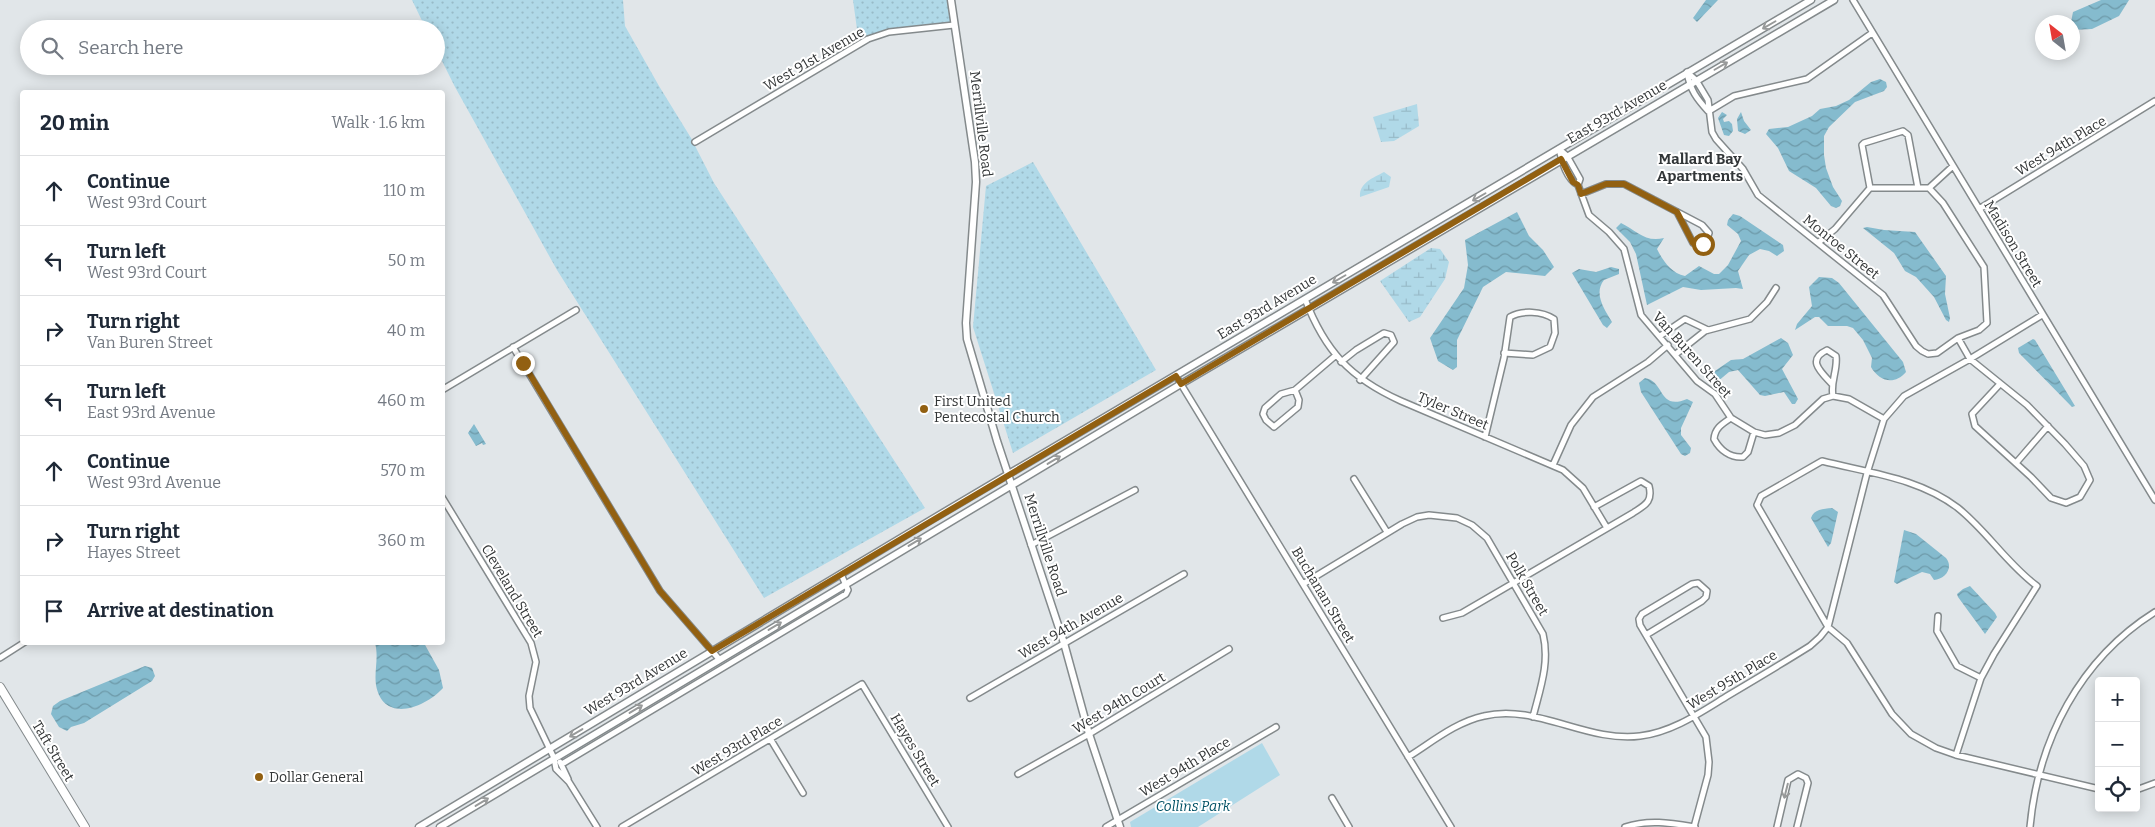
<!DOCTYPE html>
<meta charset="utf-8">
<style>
body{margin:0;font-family:Bitter,serif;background:#f6f6f7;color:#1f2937}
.controls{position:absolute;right:15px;bottom:15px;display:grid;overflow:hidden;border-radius:5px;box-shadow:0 2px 12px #0003}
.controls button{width:45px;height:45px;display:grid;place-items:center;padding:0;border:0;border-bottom:1px solid #e0e1e3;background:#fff;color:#1f2937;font:25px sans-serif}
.compass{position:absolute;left:2035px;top:15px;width:45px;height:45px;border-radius:50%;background:#fff;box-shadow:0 2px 12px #0003;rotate:329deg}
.stop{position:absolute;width:15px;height:15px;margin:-11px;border:4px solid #926011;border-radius:50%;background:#fff}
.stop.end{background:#926011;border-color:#fff;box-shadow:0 1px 5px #0008}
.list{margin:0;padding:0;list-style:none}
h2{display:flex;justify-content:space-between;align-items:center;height:65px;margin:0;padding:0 20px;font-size:21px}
h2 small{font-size:16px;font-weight:400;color:#747a83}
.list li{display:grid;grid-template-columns:32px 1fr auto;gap:15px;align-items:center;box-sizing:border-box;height:70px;padding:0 20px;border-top:1px solid #e0e1e3}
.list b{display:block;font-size:19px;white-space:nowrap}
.list p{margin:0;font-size:16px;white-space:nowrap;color:#747a83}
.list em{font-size:16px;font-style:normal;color:#747a83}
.icon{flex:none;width:28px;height:28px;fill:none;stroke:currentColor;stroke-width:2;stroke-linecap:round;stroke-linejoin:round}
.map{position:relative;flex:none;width:2155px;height:827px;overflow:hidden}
.search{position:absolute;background:#fff;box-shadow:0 2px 12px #0003;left:20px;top:20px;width:425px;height:55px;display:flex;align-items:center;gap:12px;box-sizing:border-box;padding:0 18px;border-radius:28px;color:#747a83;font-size:19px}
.panel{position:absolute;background:#fff;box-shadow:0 2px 12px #0003;left:20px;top:90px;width:425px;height:555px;border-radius:5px}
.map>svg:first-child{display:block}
.grass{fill:url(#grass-dots)}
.wetland{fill:url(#wetland-marsh)}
.park{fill:#b0d9e8}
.water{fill:url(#water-waves)}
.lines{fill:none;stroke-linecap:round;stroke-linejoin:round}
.minor-casing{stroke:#848a8c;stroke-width:8}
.tertiary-casing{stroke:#848a8c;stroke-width:9}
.secondary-casing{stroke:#848a8c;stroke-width:10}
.minor{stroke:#fff;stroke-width:5}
.tertiary{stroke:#fff;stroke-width:6}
.secondary{stroke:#fff;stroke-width:8}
.oneway{stroke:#989a9a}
.route{stroke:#926011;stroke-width:6}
.poi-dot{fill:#926011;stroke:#fff;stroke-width:2}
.labels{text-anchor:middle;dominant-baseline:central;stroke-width:4;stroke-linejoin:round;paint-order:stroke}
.street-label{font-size:14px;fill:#323536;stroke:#fff}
.poi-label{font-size:14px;fill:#323536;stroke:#fff;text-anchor:start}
.park-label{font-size:14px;font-style:italic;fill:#005165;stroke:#fff}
.neighbourhood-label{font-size:15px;font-weight:bold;fill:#323638;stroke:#fff}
</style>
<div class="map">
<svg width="2155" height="827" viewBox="0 0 2155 827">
<defs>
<pattern id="grass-dots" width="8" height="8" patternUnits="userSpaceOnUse" patternTransform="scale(1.25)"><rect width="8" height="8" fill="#b0d9e8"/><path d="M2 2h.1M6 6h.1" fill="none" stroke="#98bbc8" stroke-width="1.8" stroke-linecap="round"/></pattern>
<pattern id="wetland-marsh" width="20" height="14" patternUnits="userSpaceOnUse" patternTransform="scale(1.25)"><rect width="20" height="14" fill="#b0d9e8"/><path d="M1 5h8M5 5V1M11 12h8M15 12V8" fill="none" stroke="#98bbc8"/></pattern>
<pattern id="water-waves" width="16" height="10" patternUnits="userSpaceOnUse" patternTransform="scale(1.25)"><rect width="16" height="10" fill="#85bbce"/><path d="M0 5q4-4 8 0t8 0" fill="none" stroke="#6d99a8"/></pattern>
</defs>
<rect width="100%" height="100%" fill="#e1e6e9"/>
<path class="grass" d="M412 0H623L625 26 659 86 691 138 714 183 925 508 764 598 557 270 455 87 436 49V29H426Z
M853 0H951L954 25 889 32 859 44Z
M1033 162 1156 370 1013 453 973 327 986 186Z"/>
<path class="wetland" d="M1417 104 1419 126 1394 141 1381 142 1373 117Z
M1384 172 1391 177 1389 187 1360 197C1359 183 1373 178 1384 172Z
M1431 248 1440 249 1449 262 1445 279 1420 317 1409 322 1380 281Z"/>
<path class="park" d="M1262 743 1280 775 1198 827H1131L1130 822Z"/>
<path class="water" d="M1706 0H1718L1697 22 1693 18Z
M2101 0H2129L2119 16 2092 29 2073 30 2072 22H2071L2073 12Z
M1880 79 1886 82 1887 87 1884 91 1855 102 1829 127 1824 136V155L1826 168 1833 187 1842 201 1840 206 1836 208 1831 206 1816 188 1789 171 1778 148 1766 134 1769 129 1788 127 1812 116 1820 109 1836 106 1849 100 1871 82Z
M1722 112 1727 115 1723 119 1724 122 1729 121 1732 124 1733 131 1729 136 1724 135 1718 118Z
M1741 112 1744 121 1751 130 1745 134 1738 131 1737 119Z
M1517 212 1529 236 1543 250 1554 267 1545 276 1506 272 1483 287 1457 340V367L1453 370 1438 361 1430 338 1464 288 1468 265 1465 240Z
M1733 214 1740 216 1783 245 1784 251 1777 256 1769 251 1760 249 1749 255 1738 271 1743 289 1736 288 1701 290 1683 287 1647 305 1636 254 1630 242 1616 228 1621 223C1636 230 1645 243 1664 238L1657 249C1663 261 1671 273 1685 276L1699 266 1714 274H1719L1728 265 1741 241 1738 234 1727 225 1728 220Z
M1867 227 1884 230 1915 232 1946 276 1945 294 1950 318 1949 322 1946 320 1934 297 1916 277 1905 271 1894 253 1863 228Z
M1611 267 1619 269V274L1604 280C1593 294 1605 310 1612 322L1607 328 1603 325 1572 273 1579 269 1596 272Z
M1819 277 1832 278 1839 283 1903 362 1906 372C1894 386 1879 381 1871 367L1872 358 1863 340 1853 328 1847 326H1828L1819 317H1815L1795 330 1797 324 1812 306 1809 287Z
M1781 338 1788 343 1793 355 1782 369 1798 399 1795 404H1792L1784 392 1765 396 1760 395 1738 370 1729 372 1717 382 1711 380 1712 373 1731 360 1743 359Z
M2033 339 2035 340 2075 406 2072 407 2019 353 2018 348Z
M1645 378C1665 381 1658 411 1687 399L1693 402 1681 428V435L1691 448 1690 453 1685 456 1681 454 1641 392 1639 383Z
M474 424 486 444 483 445 482 443 476 446 468 433Z
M1832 508 1838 512 1831 543 1828 547 1811 518C1814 509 1823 509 1832 508Z
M1904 530 1916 534 1946 558C1954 568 1945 579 1934 580L1930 574 1922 572 1897 584 1894 582Z
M1970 586 1995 613 1997 617 1985 634 1958 597 1957 594 1963 589Z
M375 643H424L439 670 443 688C425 708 383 724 376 685 374 671 379 657 375 643Z
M145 666 152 668 155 676 152 681 84 723 71 727 67 731 59 727 51 714 53 706 60 701Z"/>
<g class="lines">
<defs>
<path id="minor" d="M1853 0 2155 500
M1687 72 1696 80 1708 100 1712 132 1716 139 1743 169 1758 195 1883 295 1916 346 1922 351 1928 354 1937 353 1958 338 1979 330 1987 323 1984 267 1943 203 1929 188
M1687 72C1690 90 1697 99 1708 111
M1709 111 1734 96 1807 79 1872 33
M695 142 868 39 889 32 954 25
M1559 149 1567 156 1580 179 1578 185 1589 215 1609 232 1624 249 1641 315 1697 381 1715 394 1731 418 1754 432 1765 435 1779 433 1795 425 1823 399 1833 396 1849 399 1884 419
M1559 149C1562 161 1566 179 1578 185
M1870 188 1862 145 1864 143 1903 131 1908 135 1918 188
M1581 194 1606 184H1624L1702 225 1709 233 1706 242 1698 245 1693 243 1677 212
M1979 209 2155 101
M1819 242 1835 229 1870 188H1929L1953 166
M1305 299C1325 351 1350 378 1401 401L1563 470 1583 488 1607 528
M1660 336 1685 319 1708 330
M1958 338 1970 359 2027 405 2065 444 2084 466 2090 480 2080 497 2066 503 2051 498 2031 477 1975 426 1972 414 1999 385
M513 347 660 591 719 659
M1676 354 1705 331 1750 319 1767 302 1776 288
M1341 362 1356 350 1384 333 1391 335 1394 342 1360 380
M1176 376 1451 827
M1832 384C1821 372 1806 360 1827 350L1836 356C1838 370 1830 382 1833 396
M442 390 576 310
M1295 390 1299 400 1298 407 1274 427 1266 420 1263 414 1265 408 1281 394 1295 390 1335 356
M1731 418C1722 424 1715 428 1714 439 1720 450 1730 458 1743 457L1748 452 1754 432
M1485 437 1504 358 1510 317C1522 310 1542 311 1554 319L1555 333 1550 347 1533 355 1504 353
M2016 463 2048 426
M1553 465 1571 425 1593 397 1648 362 1668 345
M1354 479 1387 532
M442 497 531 643 536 662 529 696 530 708 554 758 556 769 569 782 597 827
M1031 545 1135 490
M1303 584 1402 524 1417 517 1429 515 1457 518 1472 525 1487 538 1543 634C1550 663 1540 689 1533 717
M1938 616 1937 631 1957 666 1981 678
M1443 618 1462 613 1633 513C1645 505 1653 502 1649 486L1641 481 1594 507
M1646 635 1702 601 1706 597 1707 591 1698 583 1692 584 1642 614 1639 619 1640 625 1706 737 1709 762 1708 775 1694 827
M0 658 25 642
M970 698 1184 574
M771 740 803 793
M1956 755 1981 678 1994 654 2037 586C2007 564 1987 531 1958 508 1919 478 1869 473 1822 461L1761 496 1757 505 1828 627 1847 643 1892 714 1911 734 1936 748 1956 755 2099 789
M1408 757C1432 742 1456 722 1484 716 1535 703 1588 743 1640 736 1673 732 1701 712 1729 695 1756 679 1783 663 1810 646L1820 637 1828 627 1867 473 1884 419 1904 396 1970 359 2042 315
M560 762 568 779
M562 764 846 594 848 590 841 574
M1018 774 1089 734 1229 649
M2136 790 2155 783
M1332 798 1349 827
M622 827 862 684 948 827
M1106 827 1276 727
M1625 827C1649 819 1671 823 1695 827
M1777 827 1788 780 1798 774 1806 778 1808 783 1797 827
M2030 827C2038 740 2080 659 2155 612"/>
<path id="tertiary" d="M951 0 975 162 976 182 966 323 967 339 997 441 1064 643 1089 734 1120 827
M419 827 931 520 1811 0
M440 827 1181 384 1834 0"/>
<path id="secondary" d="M0 687 85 827"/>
</defs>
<use href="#minor" class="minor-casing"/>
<use href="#tertiary" class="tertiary-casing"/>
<use href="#secondary" class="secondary-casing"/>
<use href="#minor" class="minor"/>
<use href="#tertiary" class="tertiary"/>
<use href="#secondary" class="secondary"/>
</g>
<defs><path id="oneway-shaft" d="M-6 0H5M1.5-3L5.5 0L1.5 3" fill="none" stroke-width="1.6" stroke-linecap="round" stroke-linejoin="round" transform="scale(1.25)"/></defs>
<g class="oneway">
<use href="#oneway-shaft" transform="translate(1769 25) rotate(150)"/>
<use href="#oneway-shaft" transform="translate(1721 66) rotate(-30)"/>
<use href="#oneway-shaft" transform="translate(1479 197) rotate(150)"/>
<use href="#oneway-shaft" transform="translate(1339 279) rotate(150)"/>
<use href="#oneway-shaft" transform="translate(1054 460) rotate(-31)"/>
<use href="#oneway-shaft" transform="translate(915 542) rotate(-31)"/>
<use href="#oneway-shaft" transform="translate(775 626) rotate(-31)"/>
<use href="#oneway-shaft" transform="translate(636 709) rotate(-31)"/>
<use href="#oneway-shaft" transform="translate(576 733) rotate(149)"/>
<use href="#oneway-shaft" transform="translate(1786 791) rotate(104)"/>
<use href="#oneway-shaft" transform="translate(482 802) rotate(-31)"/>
</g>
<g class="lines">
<path class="route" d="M523 363 660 591 712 651 1176 376 1181 384 1561 159 1573 182 1578 185 1581 194 1606 184H1624L1677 212 1693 243 1698 245 1703 244"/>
</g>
<g class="poi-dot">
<circle cx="924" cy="409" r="5"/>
<circle cx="259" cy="777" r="5"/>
</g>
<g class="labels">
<g class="street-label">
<text transform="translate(814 59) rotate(-30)">West 91st Avenue</text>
<text transform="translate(1617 112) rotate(-30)">East 93rd Avenue</text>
<text transform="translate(981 124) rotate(83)">Merrillville Road</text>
<text transform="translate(2061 146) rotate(-31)">West 94th Place</text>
<text transform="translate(2013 244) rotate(59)">Madison Street</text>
<text transform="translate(1841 247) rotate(39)">Monroe Street</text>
<text transform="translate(1267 307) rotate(-31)">East 93rd Avenue</text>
<text transform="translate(1692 355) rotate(48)">Van Buren Street</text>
<text transform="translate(1453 411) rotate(23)">Tyler Street</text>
<text transform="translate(1045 545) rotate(72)">Merrillville Road</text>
<text transform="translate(1527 584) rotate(60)">Polk Street</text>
<text transform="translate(512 591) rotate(59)">Cleveland Street</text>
<text transform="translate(1323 595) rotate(59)">Buchanan Street</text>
<text transform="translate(1071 626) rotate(-30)">West 94th Avenue</text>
<text transform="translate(1732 680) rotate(-31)">West 95th Place</text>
<text transform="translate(636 682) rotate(-31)">West 93rd Avenue</text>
<text transform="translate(1119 703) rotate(-31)">West 94th Court</text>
<text transform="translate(737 746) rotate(-31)">West 93rd Place</text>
<text transform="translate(915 750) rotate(59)">Hayes Street</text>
<text transform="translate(53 751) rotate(59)">Taft Street</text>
<text transform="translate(1185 767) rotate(-31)">West 94th Place</text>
</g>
<g class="poi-label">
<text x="934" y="401">First United<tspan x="934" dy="16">Pentecostal Church</tspan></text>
<text x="269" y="777">Dollar General</text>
</g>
<g class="park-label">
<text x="1193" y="806">Collins Park</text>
</g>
<g class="neighbourhood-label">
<text x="1700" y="159">Mallard Bay<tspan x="1700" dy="17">Apartments</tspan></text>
</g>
</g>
</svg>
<div class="controls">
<button>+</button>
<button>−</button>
<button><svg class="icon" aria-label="locate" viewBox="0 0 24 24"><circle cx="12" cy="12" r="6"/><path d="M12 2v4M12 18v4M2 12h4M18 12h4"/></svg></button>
</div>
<svg class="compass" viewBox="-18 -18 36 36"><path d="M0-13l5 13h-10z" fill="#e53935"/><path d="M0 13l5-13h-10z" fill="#747a83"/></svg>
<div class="stop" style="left:1703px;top:244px"></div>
<div class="stop end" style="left:523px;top:363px"></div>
<div class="search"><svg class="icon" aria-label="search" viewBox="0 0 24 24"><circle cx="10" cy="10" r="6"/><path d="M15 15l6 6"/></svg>Search here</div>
<section class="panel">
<h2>20 min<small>Walk · 1.6 km</small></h2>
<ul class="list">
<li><svg class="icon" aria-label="ahead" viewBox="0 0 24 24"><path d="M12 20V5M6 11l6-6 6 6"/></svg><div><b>Continue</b><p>West 93rd Court</p></div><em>110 m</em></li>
<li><svg class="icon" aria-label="left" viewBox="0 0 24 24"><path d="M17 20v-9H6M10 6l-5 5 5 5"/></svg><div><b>Turn left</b><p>West 93rd Court</p></div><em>50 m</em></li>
<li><svg class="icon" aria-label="right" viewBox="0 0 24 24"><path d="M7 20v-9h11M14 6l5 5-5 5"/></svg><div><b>Turn right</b><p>Van Buren Street</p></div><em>40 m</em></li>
<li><svg class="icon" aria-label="left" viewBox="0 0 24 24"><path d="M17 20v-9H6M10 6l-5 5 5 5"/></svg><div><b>Turn left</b><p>East 93rd Avenue</p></div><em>460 m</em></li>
<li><svg class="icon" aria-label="ahead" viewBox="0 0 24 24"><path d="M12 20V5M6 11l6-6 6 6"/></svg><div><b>Continue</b><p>West 93rd Avenue</p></div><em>570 m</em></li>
<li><svg class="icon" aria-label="right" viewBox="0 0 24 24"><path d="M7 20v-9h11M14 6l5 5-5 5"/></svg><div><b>Turn right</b><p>Hayes Street</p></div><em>360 m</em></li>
<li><svg class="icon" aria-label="arrive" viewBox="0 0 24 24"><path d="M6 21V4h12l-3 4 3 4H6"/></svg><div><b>Arrive at destination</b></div></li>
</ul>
</section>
</div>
